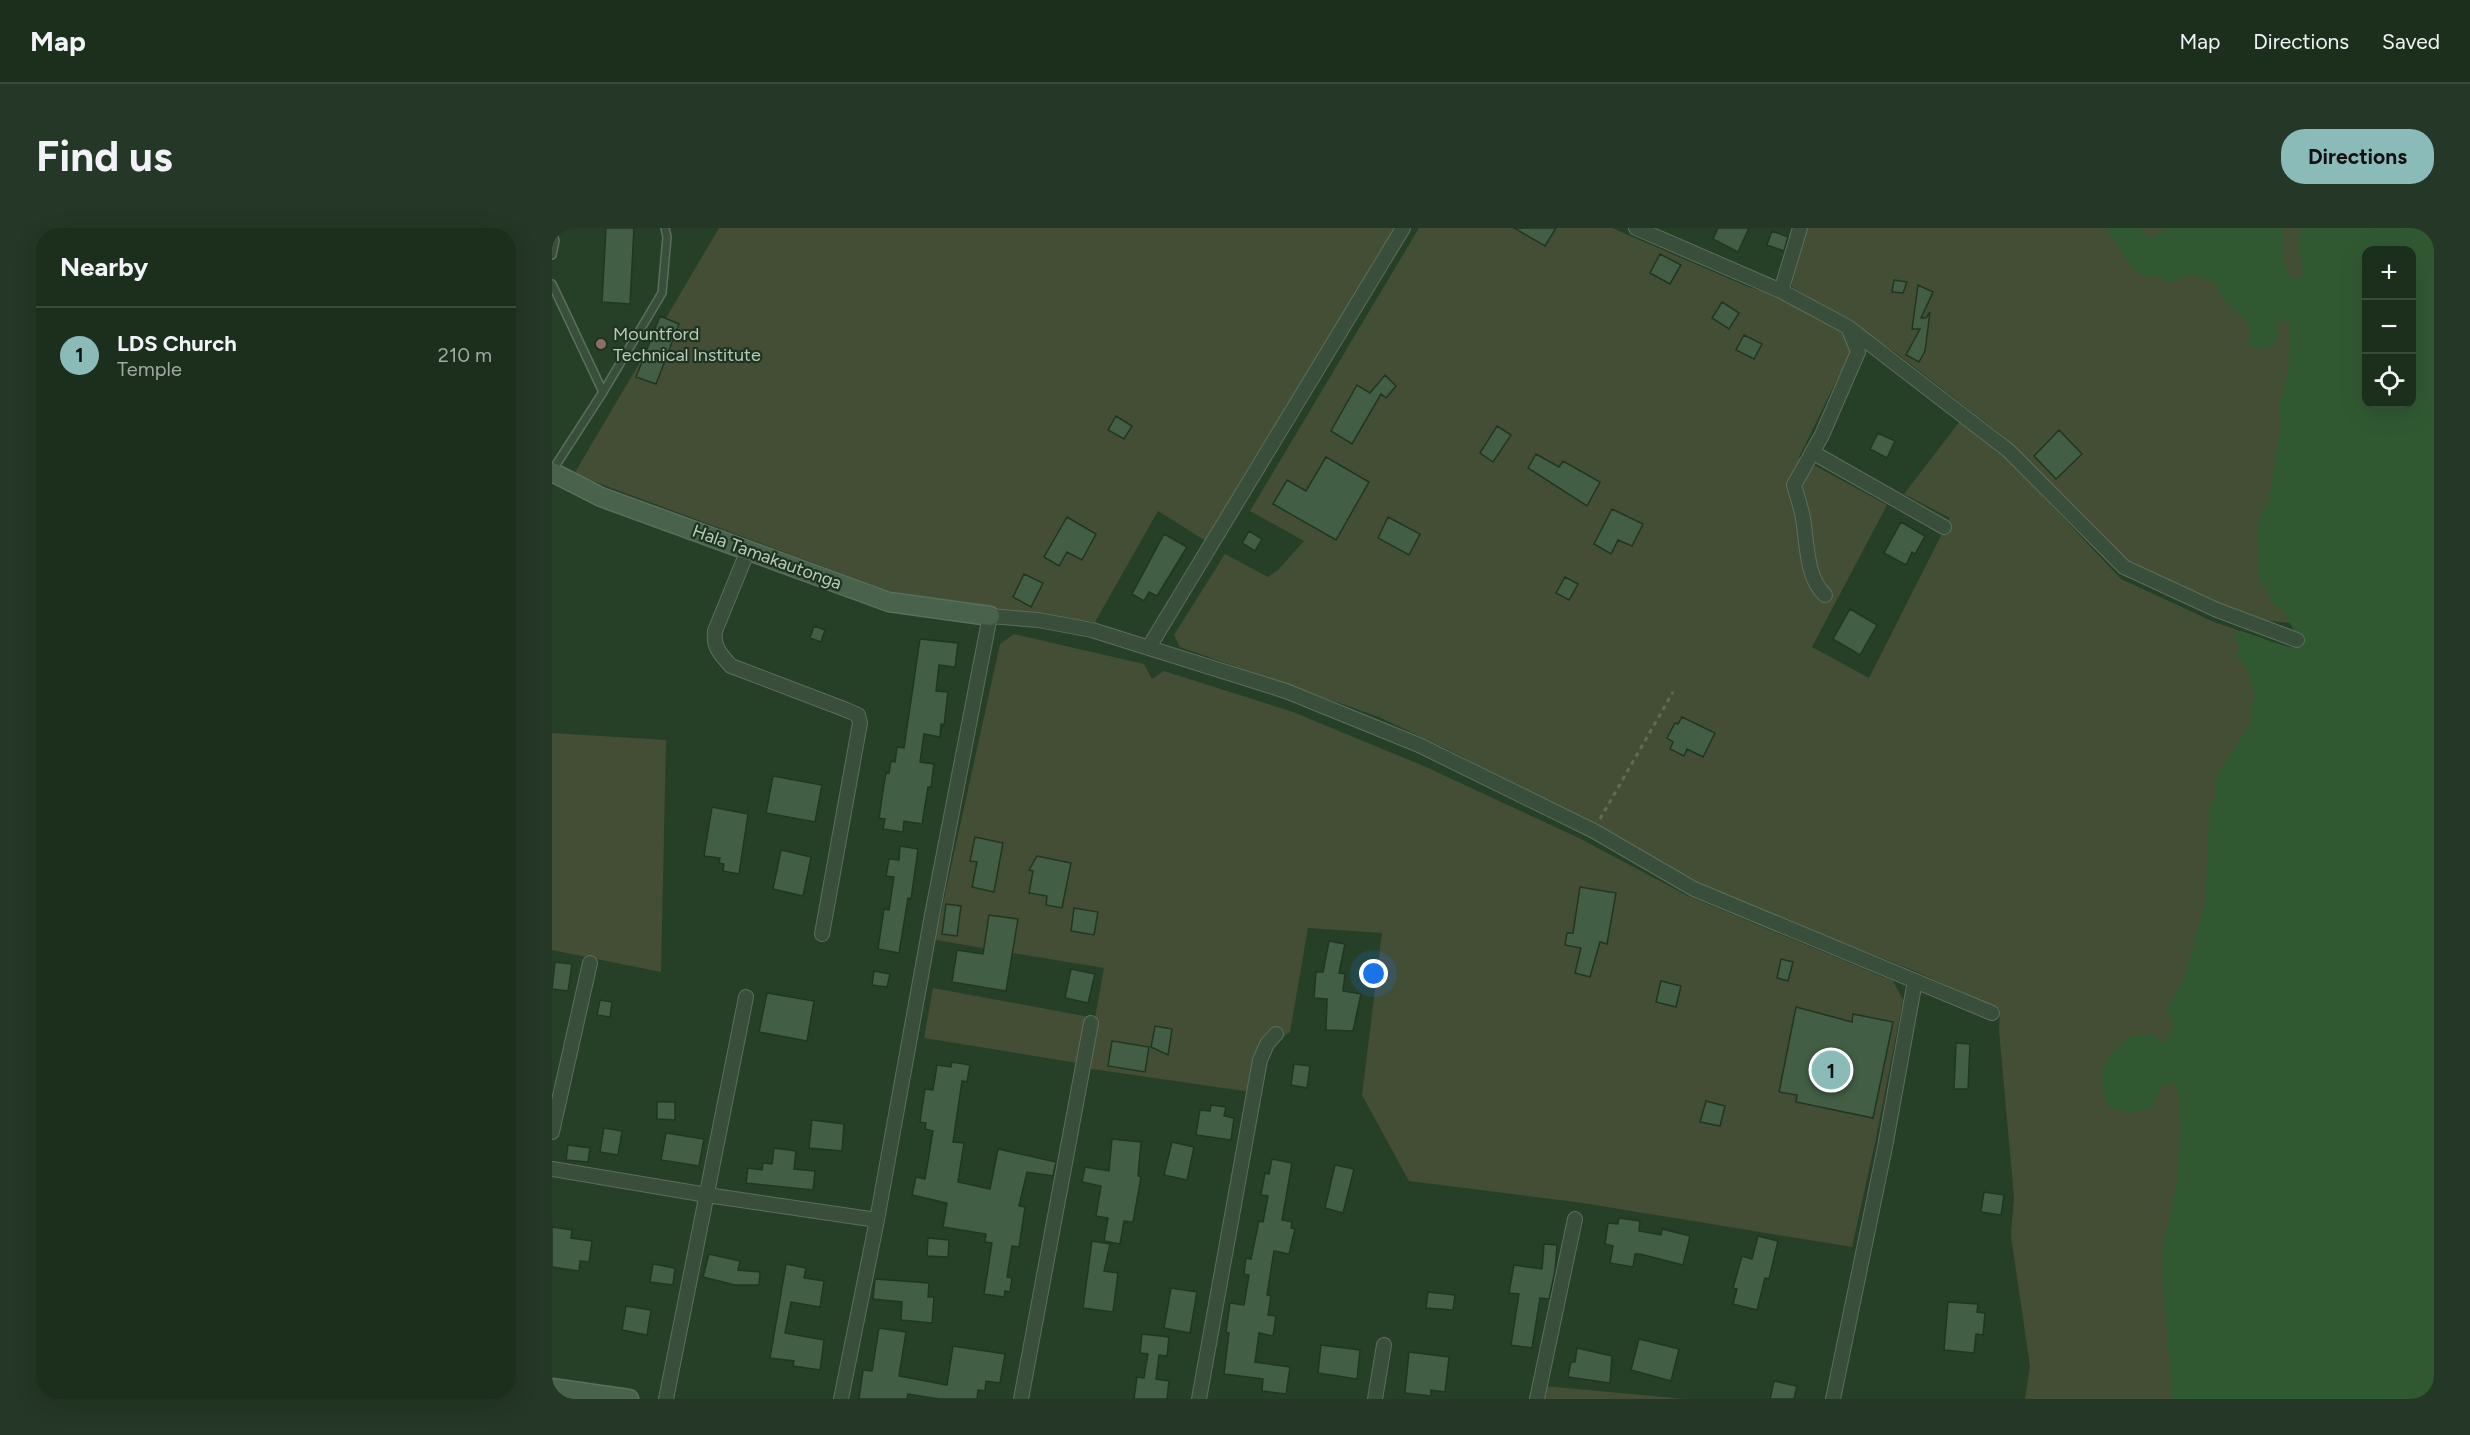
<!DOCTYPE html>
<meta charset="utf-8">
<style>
body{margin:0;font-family:Figtree,sans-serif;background:#253726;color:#f1f3f6}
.controls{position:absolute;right:18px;top:18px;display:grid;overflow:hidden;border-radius:12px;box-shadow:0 6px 24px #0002}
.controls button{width:54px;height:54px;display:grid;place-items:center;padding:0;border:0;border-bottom:2px solid #3a4a3b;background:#1c2f1d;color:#f1f3f6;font:30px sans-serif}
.you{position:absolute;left:822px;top:746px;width:21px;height:21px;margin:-15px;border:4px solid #fff;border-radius:50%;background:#1a73e8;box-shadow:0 0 0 9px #1a73e833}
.badge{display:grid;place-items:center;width:39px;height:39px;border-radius:50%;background:#8bbbb9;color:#111;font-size:20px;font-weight:700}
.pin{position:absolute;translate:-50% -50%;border:3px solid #fff;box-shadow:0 2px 6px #0006}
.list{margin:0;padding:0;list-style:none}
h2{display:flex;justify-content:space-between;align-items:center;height:78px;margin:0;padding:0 24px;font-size:26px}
h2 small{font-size:20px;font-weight:400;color:#a0a9a4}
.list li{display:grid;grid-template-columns:39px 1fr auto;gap:18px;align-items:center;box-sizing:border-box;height:96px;padding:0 24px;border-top:2px solid #3a4a3b}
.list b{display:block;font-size:22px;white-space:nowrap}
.list p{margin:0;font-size:20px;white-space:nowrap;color:#a0a9a4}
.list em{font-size:20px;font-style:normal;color:#a0a9a4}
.icon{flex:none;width:33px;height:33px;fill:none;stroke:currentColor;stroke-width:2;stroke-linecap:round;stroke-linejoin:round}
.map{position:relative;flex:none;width:1882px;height:1171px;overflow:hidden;border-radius:24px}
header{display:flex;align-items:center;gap:36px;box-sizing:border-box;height:84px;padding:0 30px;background:#1c2f1d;border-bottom:2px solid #3a4a3b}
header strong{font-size:28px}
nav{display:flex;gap:33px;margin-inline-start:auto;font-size:21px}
.intro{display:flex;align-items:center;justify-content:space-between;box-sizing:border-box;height:144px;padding:0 36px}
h1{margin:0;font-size:42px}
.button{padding:15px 27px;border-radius:24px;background:#8bbbb9;color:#111;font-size:21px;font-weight:700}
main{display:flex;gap:36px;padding:0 36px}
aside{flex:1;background:#1c2f1d;border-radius:24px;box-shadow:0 6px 24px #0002}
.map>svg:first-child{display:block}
.green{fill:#444e35}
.water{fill:#305932;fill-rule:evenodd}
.building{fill:#425e44;stroke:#213622;stroke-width:1.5}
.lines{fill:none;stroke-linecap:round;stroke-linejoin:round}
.lane-casing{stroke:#5b6f5c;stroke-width:10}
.street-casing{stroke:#5b6f5c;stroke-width:16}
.secondary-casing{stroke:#5b6f5c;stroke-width:21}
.path{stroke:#5e6d56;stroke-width:3;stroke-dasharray:4.5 4.5;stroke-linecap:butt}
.lane{stroke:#3a4f3b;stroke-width:7}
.street{stroke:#3a4f3b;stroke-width:14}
.secondary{stroke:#48624b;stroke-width:18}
.education-dot{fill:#8d6e63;stroke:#1f3420;stroke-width:2}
.labels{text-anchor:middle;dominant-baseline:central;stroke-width:4.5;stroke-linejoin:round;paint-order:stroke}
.poi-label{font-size:18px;fill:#b6cab8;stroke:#1f3420;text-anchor:start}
.street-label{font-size:18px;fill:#b6cab8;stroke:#1f3420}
</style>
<header>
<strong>Map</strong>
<nav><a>Map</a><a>Directions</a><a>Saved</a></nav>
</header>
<div class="intro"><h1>Find us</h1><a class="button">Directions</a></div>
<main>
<aside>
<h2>Nearby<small></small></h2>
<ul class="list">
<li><span class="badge">1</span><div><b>LDS Church</b><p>Temple</p></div><em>210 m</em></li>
</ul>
</aside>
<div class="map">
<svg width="1882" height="1171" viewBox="0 0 1882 1171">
<rect width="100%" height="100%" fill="#263f27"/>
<path class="green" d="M167 0H844L657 315 606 283 543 394 448 382 378 378 22 246Z
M867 0H1060L1194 58 1225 68 1293 103 1299 123 1247 229 1335 277 1260 419 1317 450 1398 290 1352 266 1408 193 1454 229 1569 351 1662 394 1689 403 1726 433 1682 1171H1473L1478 1138 1459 1008 1462 970 1447 802 1448 781 1363 743 1204 681 1146 654 899 523 827 489 628 419 622 407 673 326 716 349 726 342 752 313 698 283Z
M1252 0H1817L1758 385 1739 395 1700 391 1573 335 1543 302 1462 218 1446 204 1343 124 1240 59 1239 49Z
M462 406 592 436 600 451 612 443 741 484 874 539 1027 610 1136 668 1341 753 1351 772 1323 915 1300 1019 1031 975 857 953 810 867 830 705 756 700 738 804 718 818 706 865 540 841 525 835 372 810 381 760 543 790 552 740 383 712 448 416Z
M0 505 114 512 109 744 0 722Z
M993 1158 1133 1171H991Z"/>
<path class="water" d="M1554 0H1586L1599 10 1617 0H1732C1731 20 1725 40 1745 52L1751 45 1746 12 1749 0H1882V1171H1620L1612 1064V1018L1626 947 1629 904 1627 870 1623 853 1610 858 1599 880 1578 885 1557 879C1543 853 1551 826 1576 810 1582 806 1592 807 1599 806L1612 815 1622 798 1615 780 1632 752 1653 674 1657 583 1663 568 1664 548 1700 493 1698 480 1703 467 1695 440 1685 430 1687 418 1681 407 1689 403C1703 407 1733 420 1746 420L1748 414 1731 382 1717 372 1716 362 1708 354 1706 296 1717 270 1729 196 1727 178 1736 145 1738 94 1730 92 1725 97V114L1714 119 1699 120 1696 95 1673 73 1661 53 1640 47 1616 54 1605 48 1589 47 1576 34ZM1814 22H1860V176H1814Z"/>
<path class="building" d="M54 0H82L78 76 50 74Z
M962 0H1004L993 18Z
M1166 0H1197L1186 24 1161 11Z
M1220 3 1236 9 1232 23 1215 17Z
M1108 26 1129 37 1118 56 1098 45Z
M1342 52 1355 54 1351 65 1340 64Z
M1366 57 1381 64 1369 90H1374L1378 84 1373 123 1367 134 1354 127 1368 101H1360Z
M1170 74 1187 85 1177 101 1160 90Z
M108 88 127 96 104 156 84 149Z
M1192 107 1210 116 1202 131 1184 122Z
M833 147 844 158 834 170 829 166 800 216 779 203 805 157 818 165Z
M564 188 580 198 572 211 556 202Z
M945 198 959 207 941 234 928 225Z
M1507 202 1530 226 1504 251 1482 228Z
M1326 205 1343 213 1335 230 1318 221Z
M984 226 1007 239 1011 233 1048 254 1035 278 976 240Z
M774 229 817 254 784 312 721 276 735 252 754 263Z
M1060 281 1091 296 1080 318 1066 312 1059 326 1042 316Z
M515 289 544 306 530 332 515 324 507 338 492 329Z
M836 289 868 306 857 327 826 310Z
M1349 294 1373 308 1363 326 1360 324 1354 337 1332 325Z
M697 303 710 311 703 323 690 315Z
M612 306 635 319 605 368 597 364 592 373 580 366Z
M472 346 491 355 479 379 461 369Z
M1013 349 1026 356 1017 372 1004 365Z
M1298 381 1325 397 1308 427 1281 411Z
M262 398 273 402 269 414 258 410Z
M368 411 406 415 403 439 387 437 384 463 396 464 392 497 389 496 388 509 372 506 368 534 382 536 379 559H376L370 596 352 593 351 604 331 601 333 591 327 590 334 544 337 545 339 533 343 534 345 519 352 520Z
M1130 489 1163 505 1151 529 1135 521 1132 528 1118 521 1121 514 1115 510 1123 495 1126 496Z
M221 548 270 557 263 594 214 585Z
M160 579 196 586 187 646 171 643 172 636 167 635 168 630 152 628Z
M423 609 451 615 442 664 420 659 425 634 418 633Z
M348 618 366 621 359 671 356 670 347 725 326 721 332 681 337 682 342 649 334 648 337 631 347 632Z
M229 622 259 629 251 668 221 661Z
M485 628 519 635 510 680 494 677 495 668 477 665 481 643 477 642Z
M1028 659 1064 665 1055 716 1048 714 1038 749 1023 745 1029 720 1013 717 1015 705H1021Z
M394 676 409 678 405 708 390 706Z
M522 680 546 684 542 707 519 703Z
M437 687 466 691 454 763 400 754 405 722 431 726Z
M777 713 793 716 787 745 793 746 791 763 809 766 801 803 774 802 775 771 762 770 764 744H771Z
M1229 731 1241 734 1236 753 1225 750Z
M3 734 20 736 16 763 0 761Z
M519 741 543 746 536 775 513 770Z
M322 743 338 746 335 759 320 757Z
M1109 753 1129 758 1124 779 1104 774Z
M215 765 262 773 255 813 207 804Z
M48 772 60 774 58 789 45 787Z
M1244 779 1300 794 1301 786 1341 794 1321 890 1244 874 1245 867 1227 864Z
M603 798 620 801 616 827 599 819Z
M560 813 597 819 593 844 556 838Z
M1404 815 1418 816 1416 861H1402Z
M400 834 418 837 415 854 410 853 401 914 412 915 406 954 438 961 446 921 504 934 501 948 475 944 467 978 473 979 467 1019 460 1018 455 1049 460 1050 458 1064 453 1063 452 1069 432 1066 440 1015 433 1014 434 1006 391 999 395 975 360 967 364 949 373 951 381 903 373 901 374 895 368 894 373 861 381 862 385 837 399 839Z
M742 836 758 838 755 860 739 857Z
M1154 873 1173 878 1168 898 1148 894Z
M105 874H123V892L105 891Z
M659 877 674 879 672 888 682 890 679 912 644 907 648 882 658 883Z
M260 892 292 896 290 923 257 920Z
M52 900 70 903 66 927 48 924Z
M114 905 152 911 147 938 109 932Z
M560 911 589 914 586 948 589 949 581 994 572 993 568 1016 552 1013 556 990 544 988 549 958 530 954 533 939 557 943Z
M620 914 642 919 635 952 612 947Z
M16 917 38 920 36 934 14 932Z
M222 920 244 923 242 941 263 943 261 962 194 955 196 940 210 942 211 935 220 936Z
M720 931 740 935 730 992 740 994 739 1000 743 1001 737 1026 722 1023 715 1067 719 1068 716 1087 724 1088 721 1108 707 1105 703 1134 738 1139 734 1166 710 1163 711 1151 672 1146 677 1105 674 1104 678 1075 692 1077 697 1047 692 1046 694 1030 699 1031 707 993 711 994 716 968 709 967 713 945 717 946Z
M783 937 802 941 791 985 773 980Z
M1432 964 1452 967 1449 987 1429 984Z
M1067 990 1088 993 1087 1003 1109 1007 1110 1001 1138 1008 1131 1037 1088 1026H1083L1081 1039 1058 1035 1061 1018 1053 1016 1056 995 1066 996Z
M0 999 20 1002 19 1010 40 1013 37 1034 28 1033 27 1043 0 1039Z
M1206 1008 1226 1013 1217 1051 1213 1050 1205 1082 1181 1076 1185 1061 1181 1060 1190 1028 1200 1031Z
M376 1010 397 1012 396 1029 375 1028Z
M540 1013 558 1016 552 1043 566 1045 561 1084 531 1080Z
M992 1016 1005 1017 1003 1043 997 1071 988 1070 980 1120 959 1117 967 1066 957 1065 962 1037 990 1041Z
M157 1026 188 1033 186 1042 208 1044 207 1057H183L151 1049Z
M101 1036 123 1040 121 1057 98 1054Z
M234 1036 254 1040 252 1050 272 1053 268 1079 239 1074 233 1105 272 1112 268 1142 241 1138 242 1133 218 1130Z
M323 1051 377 1055 376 1069H382L380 1095 349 1092 350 1074 321 1071Z
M619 1060 645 1064 638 1105 612 1100Z
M876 1064 903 1067 901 1082 874 1080Z
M1396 1074 1426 1076 1425 1084 1433 1085 1431 1107 1424 1106 1422 1125 1392 1122Z
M74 1078 99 1082 95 1107 70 1102Z
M327 1100 354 1104 347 1148 395 1157 401 1118 453 1126 448 1155 434 1153 433 1163 426 1162 425 1171H387L356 1166 355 1171H307L311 1142 320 1143Z
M590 1106 617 1109 615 1128 607 1127 604 1151 617 1153 615 1171H582L585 1149 592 1150 596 1126 588 1125Z
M1087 1111 1127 1121 1119 1153 1079 1142Z
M769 1117 808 1122 805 1151 766 1145Z
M1025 1120 1060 1128 1058 1155 1016 1149 1019 1134H1023Z
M857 1124 897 1129 893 1164 879 1162V1168L853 1165Z
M1222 1153 1245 1158 1242 1171H1218Z"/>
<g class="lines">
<defs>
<path id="lane" d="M0 3 3 13 0 27
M0 56 51 164
M0 243 51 164 110 65 115 9 113 0"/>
<path id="street" d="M1084 0 1229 63 1296 99 1306 124 1270 207 1242 257C1245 268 1249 279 1251 290 1255 314 1254 350 1273 367
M1229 63 1248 0
M1296 99 1457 223 1572 339 1665 382 1745 412
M1260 224 1392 299
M196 322 163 403C161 419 168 426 179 438L292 481 306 487 308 495 270 706
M597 419 851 0
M0 904 38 735
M0 941 155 967 325 992
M114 1171 194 769
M289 1171 325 992 380 687 438 388 486 392 540 402 734 463 867 517 1042 603 1142 661 1440 785
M469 1171 539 795
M647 1171 708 832 715 816 724 806
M823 1171 832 1117
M985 1171 1023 991
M1281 1171 1333 919 1363 753"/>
<path id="secondary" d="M0 244 49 269 337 374 438 388
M0 1160 77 1171"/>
</defs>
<use href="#lane" class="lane-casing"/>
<use href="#street" class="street-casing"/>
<use href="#secondary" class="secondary-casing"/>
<path class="path" d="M1048 591 1121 464"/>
<use href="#lane" class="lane"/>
<use href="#street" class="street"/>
<use href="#secondary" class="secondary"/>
</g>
<circle class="education-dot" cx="49" cy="116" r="6"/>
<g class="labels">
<g class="poi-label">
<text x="61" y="106">Mountford<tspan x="61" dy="21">Technical Institute</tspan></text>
</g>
<g class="street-label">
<text transform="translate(215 329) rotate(20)">Hala Tamakautonga</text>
</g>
</g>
</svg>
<div class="controls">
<button>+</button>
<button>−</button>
<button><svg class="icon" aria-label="locate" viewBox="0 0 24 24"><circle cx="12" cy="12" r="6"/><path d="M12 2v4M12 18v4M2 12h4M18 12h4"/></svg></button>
</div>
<div class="you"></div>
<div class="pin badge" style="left:1279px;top:842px">1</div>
</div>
</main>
